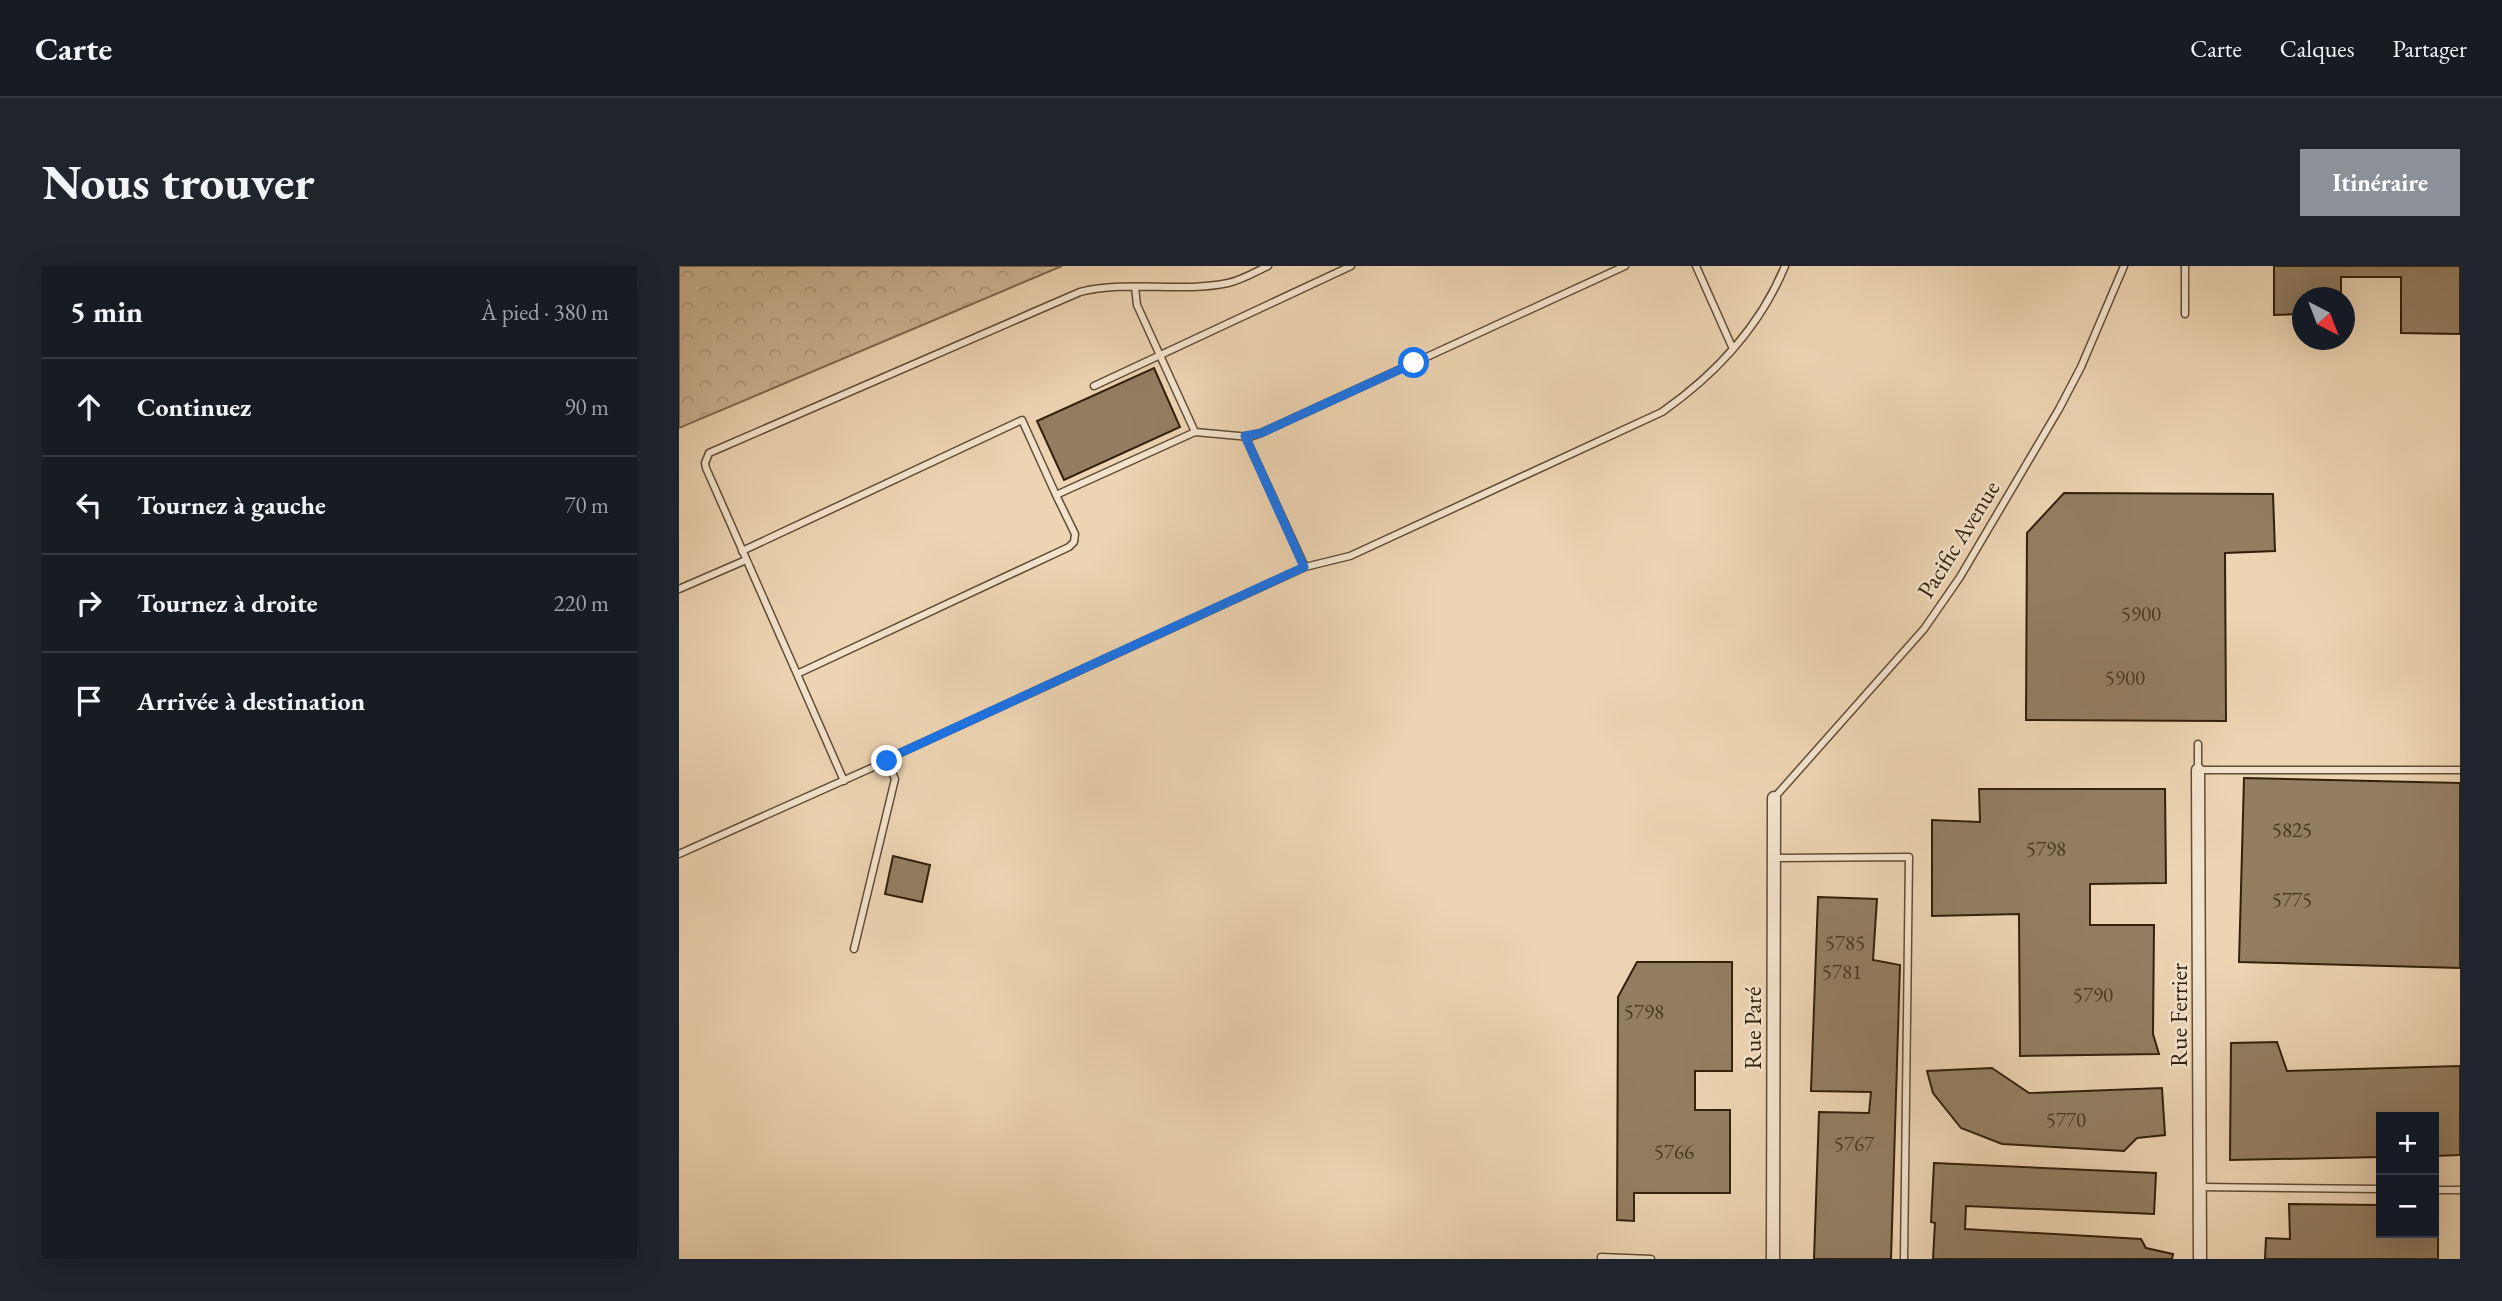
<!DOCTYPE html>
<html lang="fr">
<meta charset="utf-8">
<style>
body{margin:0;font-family:"EB Garamond",serif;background:#20242c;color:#f1f3f6}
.controls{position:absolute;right:21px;bottom:21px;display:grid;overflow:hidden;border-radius:0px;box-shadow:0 7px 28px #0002}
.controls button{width:63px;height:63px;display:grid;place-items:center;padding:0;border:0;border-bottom:2px solid #363941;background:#171b24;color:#f1f3f6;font:35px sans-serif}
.compass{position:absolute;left:1613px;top:21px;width:63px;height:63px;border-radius:50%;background:#171b24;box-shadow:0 7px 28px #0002;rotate:138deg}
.stop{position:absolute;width:21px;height:21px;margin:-16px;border:5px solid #1a73e8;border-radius:50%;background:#fff}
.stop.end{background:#1a73e8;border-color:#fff;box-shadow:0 2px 7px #0008}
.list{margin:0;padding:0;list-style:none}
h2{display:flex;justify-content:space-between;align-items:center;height:91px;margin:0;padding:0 28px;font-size:30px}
h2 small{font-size:23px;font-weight:400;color:#9ea1a6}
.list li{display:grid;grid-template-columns:46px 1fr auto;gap:21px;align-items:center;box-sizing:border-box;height:98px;padding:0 28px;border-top:2px solid #363941}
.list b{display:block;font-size:26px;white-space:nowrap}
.list em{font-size:23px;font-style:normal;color:#9ea1a6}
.icon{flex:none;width:38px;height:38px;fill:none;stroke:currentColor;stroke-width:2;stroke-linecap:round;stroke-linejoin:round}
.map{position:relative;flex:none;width:1781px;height:993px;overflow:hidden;border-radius:0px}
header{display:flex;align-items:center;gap:42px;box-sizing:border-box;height:98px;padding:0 35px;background:#171b24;border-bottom:2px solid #363941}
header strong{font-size:33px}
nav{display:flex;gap:38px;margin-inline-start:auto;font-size:24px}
.intro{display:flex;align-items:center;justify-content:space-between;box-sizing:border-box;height:168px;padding:0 42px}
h1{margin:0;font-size:49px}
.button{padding:18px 32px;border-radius:0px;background:#8c9099;color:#fff;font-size:24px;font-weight:700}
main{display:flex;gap:42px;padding:0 42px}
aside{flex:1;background:#171b24;border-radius:0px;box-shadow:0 7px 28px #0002}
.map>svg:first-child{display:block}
.forest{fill:url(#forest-crowns);stroke:#7f6a50;stroke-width:2}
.building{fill:#937e62;stroke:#31200b;stroke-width:2}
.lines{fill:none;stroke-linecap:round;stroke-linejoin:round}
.lane-casing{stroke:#604d35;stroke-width:9}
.street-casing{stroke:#604d35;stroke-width:15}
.lane{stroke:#f3e3cd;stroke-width:6}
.street{stroke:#f3e3cd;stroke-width:12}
.route{stroke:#1a73e8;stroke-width:9}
.labels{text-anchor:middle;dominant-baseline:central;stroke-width:5;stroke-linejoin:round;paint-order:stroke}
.number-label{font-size:21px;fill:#4a3821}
.street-label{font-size:24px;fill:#31200b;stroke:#f3e3cd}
</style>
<header>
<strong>Carte</strong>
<nav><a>Carte</a><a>Calques</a><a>Partager</a></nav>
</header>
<div class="intro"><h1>Nous trouver</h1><a class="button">Itinéraire</a></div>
<main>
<aside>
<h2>5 min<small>À pied · 380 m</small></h2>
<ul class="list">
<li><svg class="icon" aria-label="ahead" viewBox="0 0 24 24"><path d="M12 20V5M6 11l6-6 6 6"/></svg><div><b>Continuez</b></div><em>90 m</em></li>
<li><svg class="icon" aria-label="left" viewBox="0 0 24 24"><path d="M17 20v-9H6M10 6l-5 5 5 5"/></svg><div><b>Tournez à gauche</b></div><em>70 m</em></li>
<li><svg class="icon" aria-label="right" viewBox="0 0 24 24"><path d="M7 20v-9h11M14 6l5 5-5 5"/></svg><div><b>Tournez à droite</b></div><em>220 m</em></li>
<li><svg class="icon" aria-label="arrive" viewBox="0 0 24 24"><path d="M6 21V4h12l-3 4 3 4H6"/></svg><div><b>Arrivée à destination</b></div></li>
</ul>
</aside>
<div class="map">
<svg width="1781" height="993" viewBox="0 0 1781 993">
<defs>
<pattern id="forest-crowns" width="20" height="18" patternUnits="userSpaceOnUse" patternTransform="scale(1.75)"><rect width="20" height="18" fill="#cdb596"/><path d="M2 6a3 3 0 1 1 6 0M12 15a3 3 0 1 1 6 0" fill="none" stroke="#b09b80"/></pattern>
</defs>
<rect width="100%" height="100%" fill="#edd4b2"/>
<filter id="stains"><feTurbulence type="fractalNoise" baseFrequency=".00286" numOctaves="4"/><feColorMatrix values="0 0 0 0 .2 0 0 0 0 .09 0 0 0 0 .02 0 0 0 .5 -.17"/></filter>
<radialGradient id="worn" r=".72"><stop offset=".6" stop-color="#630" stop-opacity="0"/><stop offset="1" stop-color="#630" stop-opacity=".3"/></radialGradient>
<path class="forest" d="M0 0H383L0 162Z"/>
<path class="building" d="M1595 0H1781V68L1722 67V11H1662V32H1623V48L1595 49Z
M475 102 501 161 385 214 358 155Z
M1385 227 1594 228 1596 285 1546 287 1547 455 1347 454 1348 267Z
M1565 512 1781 517V702L1560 696Z
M1300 523H1486L1487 617 1411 618V659H1475L1474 768 1480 788 1341 790 1340 648 1253 650V554L1301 556Z
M214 590 251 599 243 636 206 628Z
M1139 631 1198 633 1194 694 1221 699 1212 993H1135L1140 846 1190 847 1192 826 1132 825Z
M958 696H1053V805H1016V844H1051V927H955V955L938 954 939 731Z
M1598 776 1608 805 1781 800V889L1755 890V851H1702V891L1551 894 1552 777Z
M1313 802 1350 827 1483 822 1486 869 1458 872 1445 885 1323 878 1282 862 1254 827 1248 805Z
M1255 897 1477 907 1475 948 1287 940 1286 963 1462 973 1467 982 1494 988 1493 993H1254L1256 957 1252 956Z
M1610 938 1702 939V967H1759V993H1586L1587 972 1611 973Z"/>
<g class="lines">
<defs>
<path id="lane" d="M589 0C576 6 563 14 549 17 501 27 449 14 401 26L30 187 26 197 27 202 118 408 390 281 395 276 396 268 377 229 516 166 571 171 582 167 946 0
M1017 0 1054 83
M456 21 458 39 516 166
M1506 48V0
M415 120 672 0
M566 170 626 301
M63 285 343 154 377 229
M0 323 67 294
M118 408 165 515
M1519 478V504H1781
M1095 532 1245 363 1281 311 1380 143 1402 101 1445 0
M0 588 208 495
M1095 592 1230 591 1225 993
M175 683 216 513 208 495 219 488 626 301 671 290 983 146C1037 108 1081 61 1106 0
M1520 921 1702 923
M1755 924H1781
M922 993V991L972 993"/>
<path id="street" d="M1519 504 1521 993
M1094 993 1095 532"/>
</defs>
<use href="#lane" class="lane-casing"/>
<use href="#street" class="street-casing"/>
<use href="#lane" class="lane"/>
<use href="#street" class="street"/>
</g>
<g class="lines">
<path class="route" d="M208 495 219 488 625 301 566 170 582 167 735 97"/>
</g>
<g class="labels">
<g class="number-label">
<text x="1462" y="347">5900</text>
<text x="1446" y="411">5900</text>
<text x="1613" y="563">5825</text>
<text x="1367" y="582">5798</text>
<text x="1613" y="633">5775</text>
<text x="1166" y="676">5785</text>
<text x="1163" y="705">5781</text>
<text x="1414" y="728">5790</text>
<text x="965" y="745">5798</text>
<text x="1387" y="853">5770</text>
<text x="1175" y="877">5767</text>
<text x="995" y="885">5766</text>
</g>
<g class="street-label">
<text transform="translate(1279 273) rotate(-58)">Pacific Avenue</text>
<text transform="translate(1499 749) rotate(-90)">Rue Ferrier</text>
<text transform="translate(1073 762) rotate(-90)">Rue Paré</text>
</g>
</g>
<rect width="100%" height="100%" filter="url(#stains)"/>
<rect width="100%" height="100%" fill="url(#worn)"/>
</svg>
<div class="controls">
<button>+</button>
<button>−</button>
</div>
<svg class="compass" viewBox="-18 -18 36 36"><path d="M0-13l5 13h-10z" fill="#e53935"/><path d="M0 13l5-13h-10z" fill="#9ea1a6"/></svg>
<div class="stop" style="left:735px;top:97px"></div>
<div class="stop end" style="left:208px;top:495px"></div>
</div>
</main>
